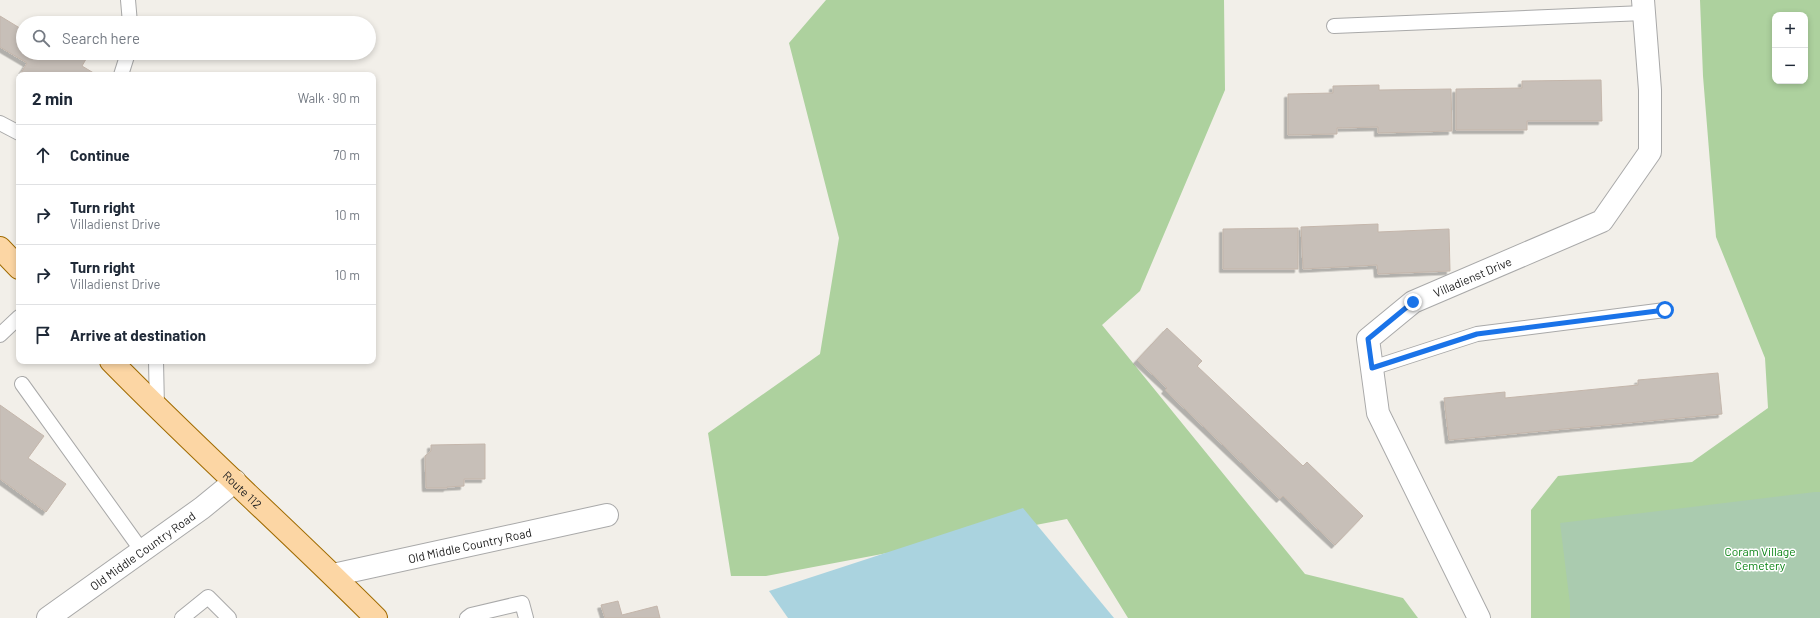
<!DOCTYPE html>
<meta charset="utf-8">
<style>
body{margin:0;font-family:Barlow,sans-serif;background:#f2f2f3;color:#1f2937}
.controls{position:absolute;right:12px;top:12px;display:grid;overflow:hidden;border-radius:8px;box-shadow:0 2px 6px #0003}
.controls button{width:36px;height:36px;display:grid;place-items:center;padding:0;border:0;border-bottom:1px solid #e0e1e3;background:#fff;color:#1f2937;font:20px sans-serif}
.stop{position:absolute;width:12px;height:12px;margin:-9px;border:3px solid #1a73e8;border-radius:50%;background:#fff}
.stop.end{background:#1a73e8;border-color:#fff;box-shadow:0 1px 4px #0008}
.list{margin:0;padding:0;list-style:none}
h2{display:flex;justify-content:space-between;align-items:center;height:52px;margin:0;padding:0 16px;font-size:17px}
h2 small{font-size:13px;font-weight:400;color:#747a83}
.list li{display:grid;grid-template-columns:26px 1fr auto;gap:12px;align-items:center;box-sizing:border-box;height:60px;padding:0 16px;border-top:1px solid #e0e1e3}
.list b{display:block;font-size:15px;white-space:nowrap}
.list p{margin:0;font-size:13px;white-space:nowrap;color:#747a83}
.list em{font-size:13px;font-style:normal;color:#747a83}
.icon{flex:none;width:22px;height:22px;fill:none;stroke:currentColor;stroke-width:2;stroke-linecap:round;stroke-linejoin:round}
.map{position:relative;flex:none;width:1820px;height:618px;overflow:hidden}
.search{position:absolute;background:#fff;box-shadow:0 2px 6px #0003;left:16px;top:16px;width:360px;height:44px;display:flex;align-items:center;gap:10px;box-sizing:border-box;padding:0 14px;border-radius:22px;color:#747a83;font-size:15px}
.panel{position:absolute;background:#fff;box-shadow:0 2px 6px #0003;left:16px;top:72px;width:360px;height:292px;border-radius:8px}
.map>svg:first-child{display:block}
.forest{fill:#add19e;fill-rule:evenodd}
.cemetery{fill:#aacbaf}
.water{fill:#aad3df}
.building{fill:#c7bfb8;stroke:#c4b6ab;filter:url(#shadow)}
.lines{fill:none;stroke-linecap:round;stroke-linejoin:round}
.lane-casing{stroke:#a9a9a9;stroke-width:16}
.street-casing{stroke:#a9a9a9;stroke-width:24}
.primary-casing{stroke:#a06b00;stroke-width:24}
.lane{stroke:#fff;stroke-width:14}
.street{stroke:#fff;stroke-width:22}
.primary{stroke:#fcd6a4;stroke-width:22}
.route{stroke:#1a73e8;stroke-width:5}
.labels{text-anchor:middle;dominant-baseline:central;stroke-width:3;stroke-linejoin:round;paint-order:stroke}
.street-label{font-size:12px;fill:#222;stroke:#fff}
.park-label{font-size:12px;fill:#0c8416;stroke:#fff}
</style>
<div class="map">
<svg width="1820" height="618" viewBox="0 0 1820 618">
<defs>
<filter id="shadow"><feDropShadow dx="-3.5" dy="3.5" stdDeviation="0" flood-color="#0004"/></filter>
</defs>
<rect width="100%" height="100%" fill="#f2efe9"/>
<path class="forest" d="M826 0H1224L1225 90 1140 291 1102 325 1305 574 1403 598 1418 618H1128L1067 519 766 576H731L708 433 820 354 839 238 789 43Z
M1700 0H1820V521L1605 618H1531V510L1558 476 1692 462 1768 408 1765 358 1716 237 1703 76ZM1775 15H1805V81H1775Z"/>
<path class="cemetery" d="M1815 492H1820V618H1570V604L1560 523Z"/>
<path class="water" d="M1023 508 1114 618H788L769 591Z"/>
<path class="building" d="M0 16 23 30V53H87L89 54 82 66 97 75H24L21 73 27 63 0 47Z
M1601 80 1602 121H1527V130H1456V89L1522 88V81Z
M1379 85V90L1451 89 1452 131 1378 133V127L1337 128V134L1288 135V94L1333 93V86Z
M1378 224V232L1449 229 1450 271 1378 274 1377 265 1303 269 1301 227Z
M1298 228V269H1223V229Z
M1167 328 1202 361 1197 366 1303 466 1307 462 1363 516 1335 545 1283 496 1280 499 1165 390 1167 388 1137 360Z
M1718 373 1722 414 1449 440 1444 398 1505 392V398L1638 385V380Z
M0 405 44 436 28 458 66 484 46 512 0 479Z
M485 444V479H464V486L447 487V488H426L425 456 431 451V445Z
M618 601 622 615 657 606 660 618H605L601 605Z"/>
<g class="lines">
<defs>
<path id="lane" d="M128 0 130 23
M1334 26 1644 13
M121 75 128 53
M0 123 19 133
M0 335 19 317
M156 361 157 408
M1372 368 1477 334 1665 310
M22 384 142 551
M182 618 208 597 229 618
M467 618 471 615 522 603 526 618"/>
<g id="street">
<path id="s1" d="M333 575 607 515"/>
<path id="s2" d="M48 618 202 508 235 481"/>
<path id="s3" d="M1479 618 1378 413 1368 339 1413 302 1602 221 1650 152V90L1643 0"/>
</g>
<g id="primary">
<path d="M0 248 19 268"/>
<path id="s4" d="M111 361C197 449 289 531 376 618"/>
</g>
</defs>
<use href="#lane" class="lane-casing"/>
<use href="#street" class="street-casing"/>
<use href="#primary" class="primary-casing"/>
<use href="#lane" class="lane"/>
<use href="#street" class="street"/>
<use href="#primary" class="primary"/>
</g>
<g class="lines">
<path class="route" d="M1413 302 1368 339 1372 368 1477 334 1665 310"/>
</g>
<g class="labels">
<g class="street-label">
<text stroke="none"><textPath href="#s3" startOffset="426">Villadienst Drive</textPath></text>
<text stroke="none"><textPath href="#s4" startOffset="184">Route 112</textPath></text>
<text stroke="none"><textPath href="#s1" startOffset="140">Old Middle Country Road</textPath></text>
<text stroke="none"><textPath href="#s2" startOffset="116">Old Middle Country Road</textPath></text>
</g>
<g class="park-label">
<text x="1760" y="551">Coram Village<tspan x="1760" dy="14">Cemetery</tspan></text>
</g>
</g>
</svg>
<div class="controls">
<button>+</button>
<button>−</button>
</div>
<div class="stop" style="left:1665px;top:310px"></div>
<div class="stop end" style="left:1413px;top:302px"></div>
<div class="search"><svg class="icon" aria-label="search" viewBox="0 0 24 24"><circle cx="10" cy="10" r="6"/><path d="M15 15l6 6"/></svg>Search here</div>
<section class="panel">
<h2>2 min<small>Walk · 90 m</small></h2>
<ul class="list">
<li><svg class="icon" aria-label="ahead" viewBox="0 0 24 24"><path d="M12 20V5M6 11l6-6 6 6"/></svg><div><b>Continue</b></div><em>70 m</em></li>
<li><svg class="icon" aria-label="right" viewBox="0 0 24 24"><path d="M7 20v-9h11M14 6l5 5-5 5"/></svg><div><b>Turn right</b><p>Villadienst Drive</p></div><em>10 m</em></li>
<li><svg class="icon" aria-label="right" viewBox="0 0 24 24"><path d="M7 20v-9h11M14 6l5 5-5 5"/></svg><div><b>Turn right</b><p>Villadienst Drive</p></div><em>10 m</em></li>
<li><svg class="icon" aria-label="arrive" viewBox="0 0 24 24"><path d="M6 21V4h12l-3 4 3 4H6"/></svg><div><b>Arrive at destination</b></div></li>
</ul>
</section>
</div>
